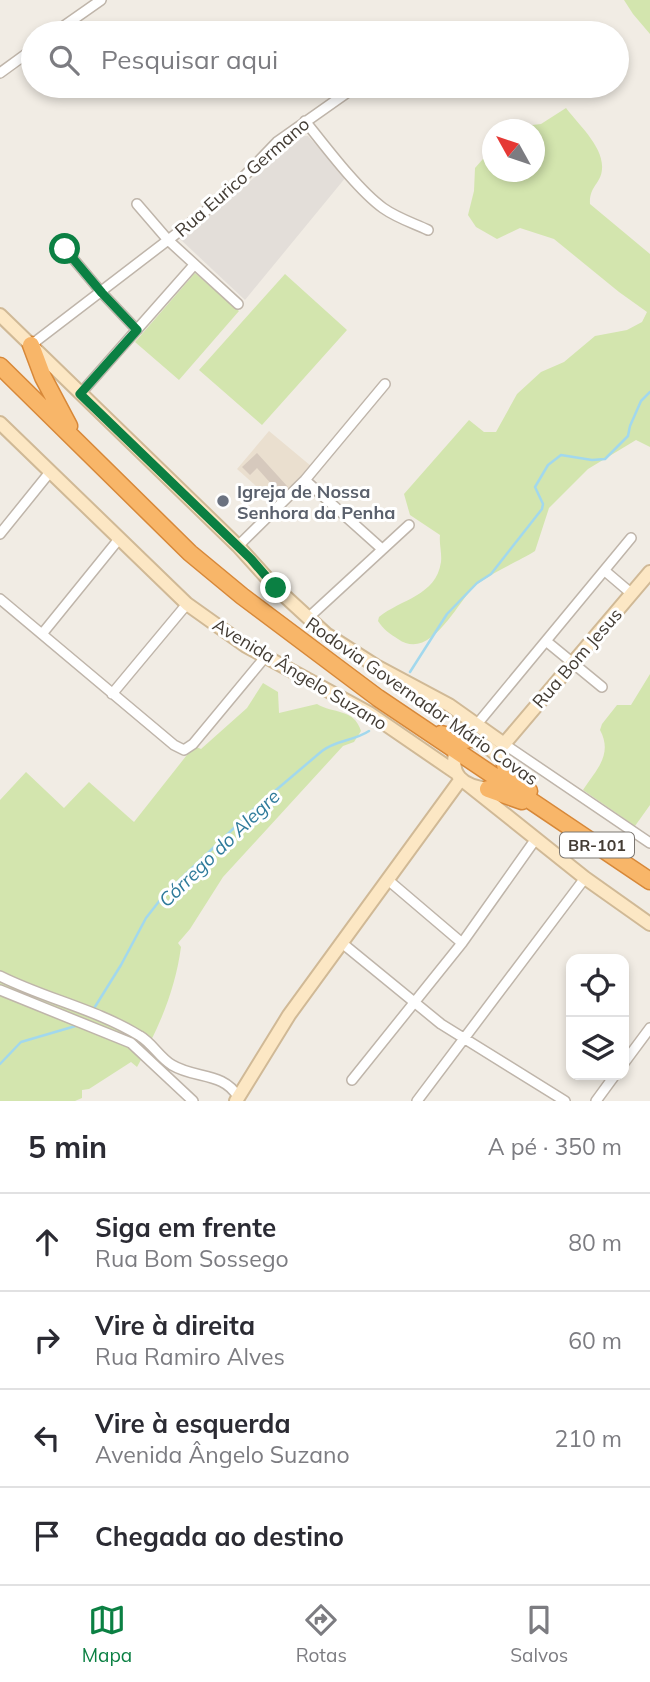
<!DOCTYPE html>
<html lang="pt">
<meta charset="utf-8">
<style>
body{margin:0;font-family:Mulish,sans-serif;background:#f2f2f3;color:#2b2b33}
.controls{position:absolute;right:21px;bottom:21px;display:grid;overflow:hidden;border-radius:14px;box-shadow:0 4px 10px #0003}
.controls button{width:63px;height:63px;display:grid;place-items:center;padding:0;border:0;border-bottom:2px solid #e1e1e2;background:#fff;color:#2b2b33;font:35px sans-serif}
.compass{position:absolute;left:482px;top:119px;width:63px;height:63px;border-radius:50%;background:#fff;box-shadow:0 4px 10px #0003;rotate:310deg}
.stop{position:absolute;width:21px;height:21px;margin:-16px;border:5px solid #0b8043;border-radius:50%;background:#fff}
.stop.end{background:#0b8043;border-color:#fff;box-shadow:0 2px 7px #0008}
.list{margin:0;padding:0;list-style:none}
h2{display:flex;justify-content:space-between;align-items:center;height:91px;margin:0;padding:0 28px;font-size:30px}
h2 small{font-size:23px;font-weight:400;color:#7c7c81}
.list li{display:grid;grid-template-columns:46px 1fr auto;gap:21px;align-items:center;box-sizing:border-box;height:98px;padding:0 28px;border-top:2px solid #e1e1e2}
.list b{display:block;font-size:26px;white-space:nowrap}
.list p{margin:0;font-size:23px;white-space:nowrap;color:#7c7c81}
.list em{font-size:23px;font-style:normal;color:#7c7c81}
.icon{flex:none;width:38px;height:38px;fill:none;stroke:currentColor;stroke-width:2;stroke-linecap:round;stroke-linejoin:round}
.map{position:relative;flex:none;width:650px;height:1101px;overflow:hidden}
.search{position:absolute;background:#fff;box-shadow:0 4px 10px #0003;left:21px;right:21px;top:21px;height:77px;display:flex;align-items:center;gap:18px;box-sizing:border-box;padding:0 24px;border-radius:38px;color:#7c7c81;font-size:26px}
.sheet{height:483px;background:#fff}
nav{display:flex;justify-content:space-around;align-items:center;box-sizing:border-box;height:98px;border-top:2px solid #e1e1e2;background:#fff;font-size:19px;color:#7c7c81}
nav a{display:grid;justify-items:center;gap:4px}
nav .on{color:#0b8043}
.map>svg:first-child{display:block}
.industrial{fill:#e3ded9}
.education{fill:#eadfcf}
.green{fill:#d3e5ae}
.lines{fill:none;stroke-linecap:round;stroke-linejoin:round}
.stream{stroke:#a2d8ed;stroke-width:2.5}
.building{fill:#d6c9bd}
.street-casing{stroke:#bfb5aa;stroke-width:12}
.secondary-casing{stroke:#d0b996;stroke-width:16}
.highway-casing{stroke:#d78839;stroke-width:19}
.street{stroke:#fff;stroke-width:9}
.secondary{stroke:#fce7c4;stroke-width:12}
.highway{stroke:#f8b669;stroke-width:16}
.route{stroke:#0b8043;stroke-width:9}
.worship-dot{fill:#6b7280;stroke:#fff;stroke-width:2.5}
.labels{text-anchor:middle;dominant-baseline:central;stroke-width:6;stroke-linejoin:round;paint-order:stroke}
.shield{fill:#fff;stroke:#7b7671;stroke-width:2}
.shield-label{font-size:16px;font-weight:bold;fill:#433c34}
.street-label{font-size:18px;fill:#433c34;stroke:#fff}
.worship-label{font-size:18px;font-weight:bold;fill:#5b616d;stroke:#fff;text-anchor:start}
.water-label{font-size:19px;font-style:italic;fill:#2f7b9b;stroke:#fff}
</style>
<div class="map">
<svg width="650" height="1101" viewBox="0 0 650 1101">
<rect width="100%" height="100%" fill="#f1ece4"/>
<path class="industrial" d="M298 136H308L346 177 245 300 180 239 266 168Z"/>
<path class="education" d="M269 431 311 466 277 505 237 469Z"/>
<path class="green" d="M624 0H650V34L633 14Z
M566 108C578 124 604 147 602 169 601 184 589 186 590 204L650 254V447L636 440 588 469 549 508 535 551C519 561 487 575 474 587 456 604 430 662 398 639 390 634 383 629 378 621L379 617C401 599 436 596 441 562 442 553 439 544 440 535L410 515 404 494 469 420 484 432H496L517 394 541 372 564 362 595 336 627 330 642 322 647 312 619 292 554 239 520 228 497 239 476 227 468 215 474 191 475 168 490 151 492 149V172H534V130L519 129 523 126 541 124Z
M195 273 239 311 179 380 135 342Z
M285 274 347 330 262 425 199 370Z
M650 674V805L635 826 583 790C597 769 613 754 600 730L602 724 617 705H631Z
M263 683 278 692 279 713 317 704C333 714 354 708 361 731L354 742 343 746 223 877 190 929 178 943 181 947C175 991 159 1028 137 1067L131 1062 89 1089 82 1090V1098L75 1101H0V800L26 772 64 808 89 782 134 822 194 746 201 749 247 708Z"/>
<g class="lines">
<path class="stream" d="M410 672 447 614 477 583 491 574 542 509 543 504 535 487 548 465 561 455 592 460 605 459 628 436 630 426 641 401 650 392
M93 1010 121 965 146 918 164 895 256 807 322 751C336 740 354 741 369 731
M0 1064 21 1042 79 1025"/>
</g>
<path class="building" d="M257 453 288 487 274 501 267 493 274 487 257 468 250 475 242 467Z"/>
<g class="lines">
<defs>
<path id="street" d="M54 33 101 0
M0 73 33 49
M305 121C325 146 358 190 383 208 397 218 413 223 428 230
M137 204 168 240 238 304
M65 249 102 293 137 330
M31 345 202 214 231 190 277 142 355 87
M80 394 194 265
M305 480 382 549
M0 534 50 472
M238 546 305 480 385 384
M605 571 632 594
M0 599 174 745 184 750 193 744 266 656
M308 618 409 525
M42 634 119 539
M546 641 602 687
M112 694 187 604
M478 723 631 538
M504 744 650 843
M388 880 462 943
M342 943 441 1024 565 1101
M0 976C46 999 96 1009 140 1036 152 1043 160 1058 172 1065 195 1079 224 1072 238 1097
M0 990 131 1043 193 1101
M624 1063 650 1028
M352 1080 462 943 535 840
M417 1101 585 878
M596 1101 615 1075"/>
<path id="secondary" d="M0 315 238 546 276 588 326 634 376 666 449 705 504 744
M0 423 187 604 246 646 369 713 455 772
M466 740C481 740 498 753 505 765L501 780 488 789C462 786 449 775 456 748Z
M504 744 650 572
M466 783 585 878 650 924
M236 1101 289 1015 461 779"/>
<path id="highway" d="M31 345 43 377 69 426
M0 366 190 553 242 596 378 698 650 881
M441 734 466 740
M505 765 529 791
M488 789 522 801"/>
</defs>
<use href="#street" class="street-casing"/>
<use href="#secondary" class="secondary-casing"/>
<use href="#highway" class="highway-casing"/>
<use href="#street" class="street"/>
<use href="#secondary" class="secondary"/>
<use href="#highway" class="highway"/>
</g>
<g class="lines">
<path class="route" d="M65 249 102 293 137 330 80 394 251 559 276 588"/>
</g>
<circle class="worship-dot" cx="223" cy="501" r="7"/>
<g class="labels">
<rect class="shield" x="560" y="832.5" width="74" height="25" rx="5"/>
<g class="shield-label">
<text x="597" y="845">BR-101</text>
</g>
<g class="street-label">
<text transform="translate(242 177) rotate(-41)">Rua Eurico Germano</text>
<text transform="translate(577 658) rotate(-49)">Rua Bom Jesus</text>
<text transform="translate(300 674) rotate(31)">Avenida Ângelo Suzano</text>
<text transform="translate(422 701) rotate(35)">Rodovia Governador Mário Covas</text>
</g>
<g class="worship-label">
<text x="237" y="491">Igreja de Nossa<tspan x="237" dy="21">Senhora da Penha</tspan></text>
</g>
<g class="water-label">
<text transform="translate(219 848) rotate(-44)">Córrego do Alegre</text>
</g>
</g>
</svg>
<div class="controls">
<button><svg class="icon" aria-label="locate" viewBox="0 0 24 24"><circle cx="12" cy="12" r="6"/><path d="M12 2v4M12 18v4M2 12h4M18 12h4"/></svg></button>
<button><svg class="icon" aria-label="layers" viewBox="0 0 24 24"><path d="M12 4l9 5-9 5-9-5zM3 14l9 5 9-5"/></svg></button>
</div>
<svg class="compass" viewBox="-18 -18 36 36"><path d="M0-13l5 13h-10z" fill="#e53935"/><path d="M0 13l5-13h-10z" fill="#7c7c81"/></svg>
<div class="stop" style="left:65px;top:249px"></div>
<div class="stop end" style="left:276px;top:588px"></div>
<div class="search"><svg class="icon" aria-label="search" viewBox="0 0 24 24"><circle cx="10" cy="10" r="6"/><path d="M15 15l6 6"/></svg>Pesquisar aqui</div>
</div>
<section class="sheet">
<h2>5 min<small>A pé · 350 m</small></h2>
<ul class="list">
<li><svg class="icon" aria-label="ahead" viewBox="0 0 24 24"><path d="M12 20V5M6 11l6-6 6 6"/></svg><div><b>Siga em frente</b><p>Rua Bom Sossego</p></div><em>80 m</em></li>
<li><svg class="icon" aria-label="right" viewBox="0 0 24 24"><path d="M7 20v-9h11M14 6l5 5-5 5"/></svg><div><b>Vire à direita</b><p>Rua Ramiro Alves</p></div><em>60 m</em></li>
<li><svg class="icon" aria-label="left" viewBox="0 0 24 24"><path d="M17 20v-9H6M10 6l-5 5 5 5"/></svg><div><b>Vire à esquerda</b><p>Avenida Ângelo Suzano</p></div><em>210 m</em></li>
<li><svg class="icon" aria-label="arrive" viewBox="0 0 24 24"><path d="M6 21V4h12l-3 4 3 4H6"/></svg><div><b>Chegada ao destino</b></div></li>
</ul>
</section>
<nav>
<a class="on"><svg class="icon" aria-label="map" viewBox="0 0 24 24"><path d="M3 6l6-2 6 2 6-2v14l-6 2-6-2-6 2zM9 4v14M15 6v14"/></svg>Mapa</a>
<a><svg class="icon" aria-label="directions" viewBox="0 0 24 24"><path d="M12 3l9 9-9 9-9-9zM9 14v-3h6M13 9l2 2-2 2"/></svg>Rotas</a>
<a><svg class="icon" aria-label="saved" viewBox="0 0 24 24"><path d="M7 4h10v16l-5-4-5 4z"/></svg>Salvos</a>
</nav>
